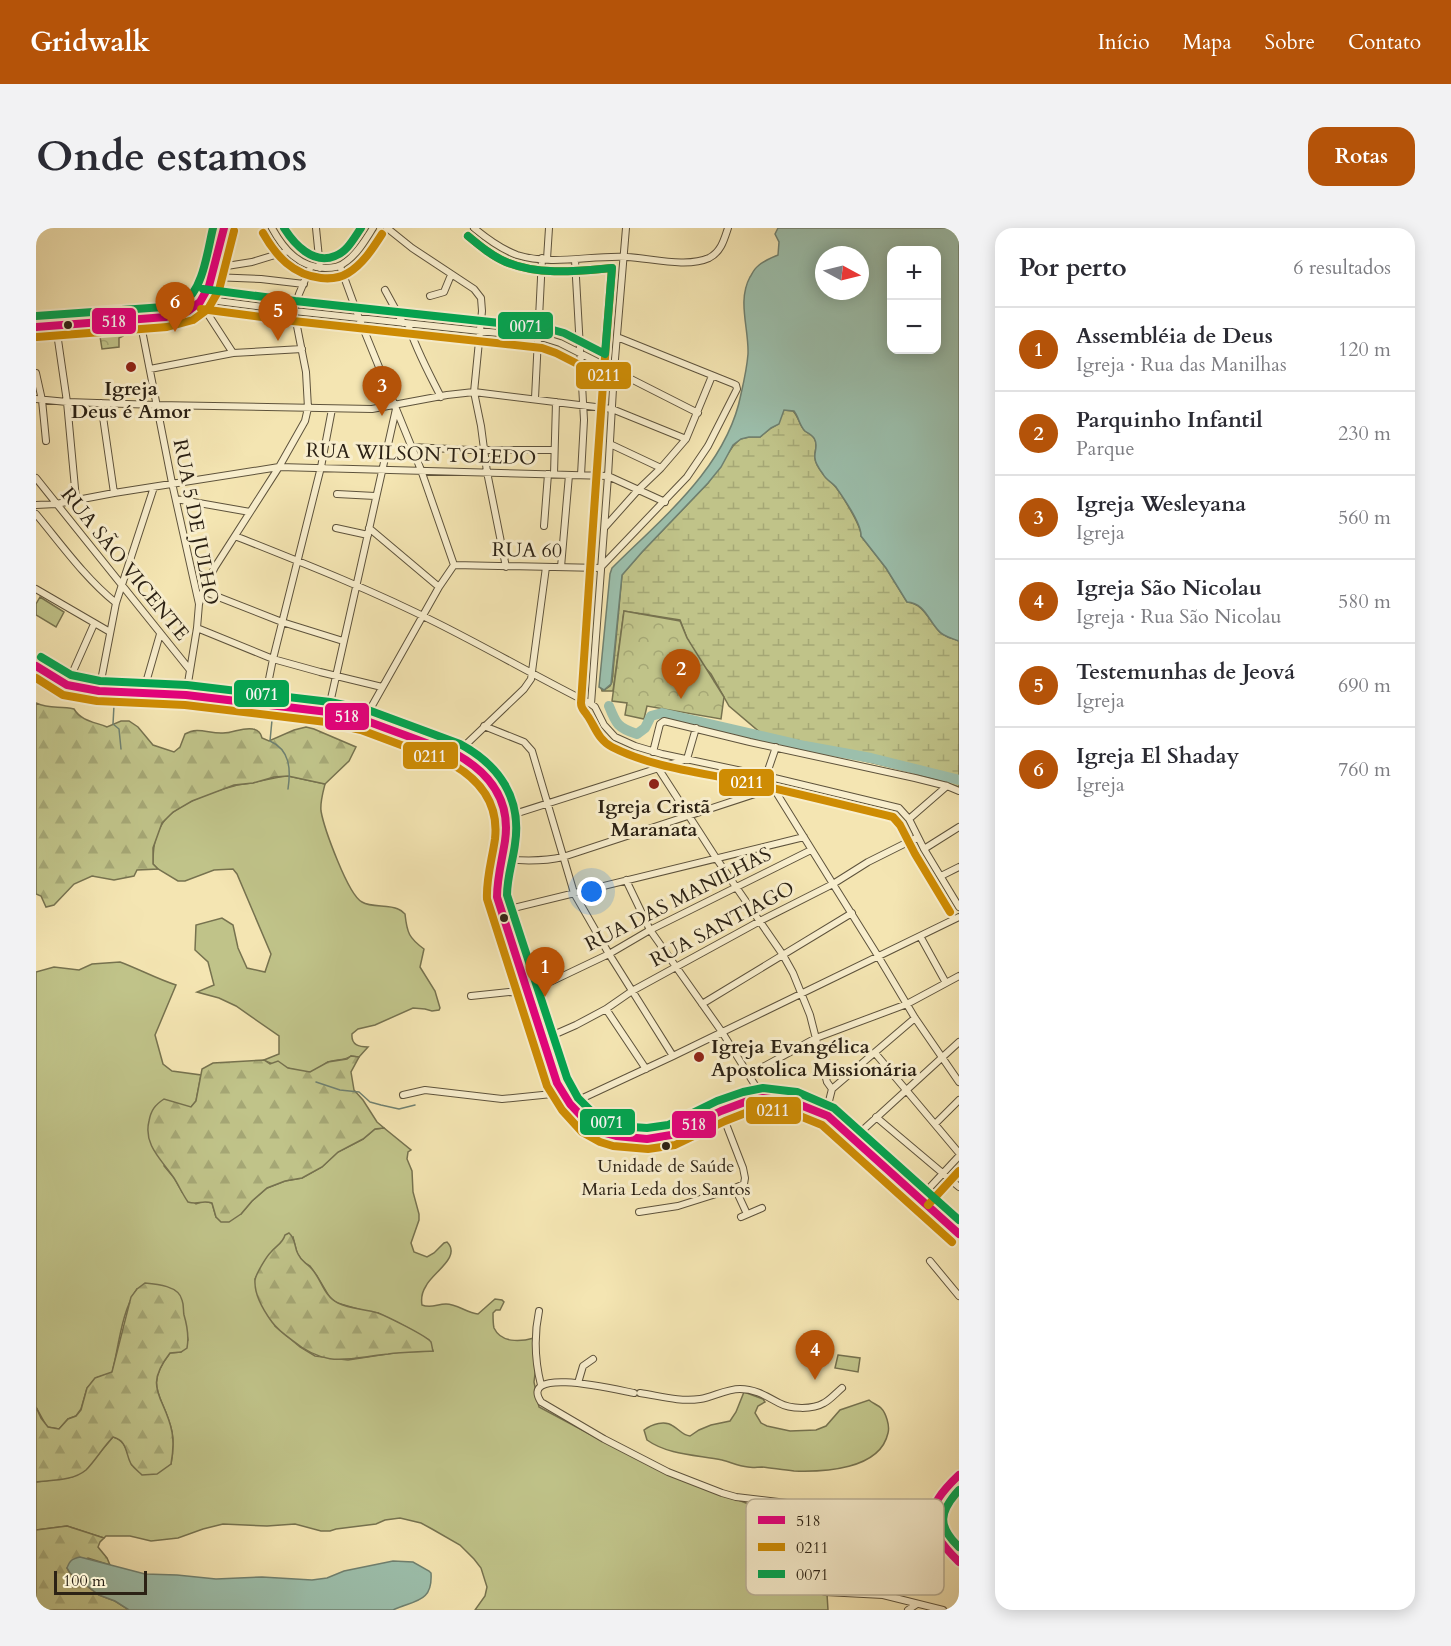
<!DOCTYPE html>
<html lang="pt">
<meta charset="utf-8">
<style>
body{margin:0;font-family:Cardo,serif;background:#f2f2f3;color:#2b2b33}
.controls{position:absolute;right:18px;top:18px;display:grid;overflow:hidden;border-radius:12px;box-shadow:0 3px 15px #0003}
.controls button{width:54px;height:54px;display:grid;place-items:center;padding:0;border:0;border-bottom:2px solid #e1e1e2;background:#fff;color:#2b2b33;font:30px sans-serif}
.compass{position:absolute;left:779px;top:18px;width:54px;height:54px;border-radius:50%;background:#fff;box-shadow:0 3px 15px #0003;rotate:97deg}
.scale{position:absolute;left:18px;bottom:15px;width:93px;box-sizing:border-box;padding-left:6px;border:3px solid #2c2215;border-top:0;font-size:16px;line-height:21px;white-space:nowrap;color:#2c2215;-webkit-text-stroke:4px #f8eecd;paint-order:stroke}
.you{position:absolute;left:556px;top:664px;width:21px;height:21px;margin:-15px;border:4px solid #fff;border-radius:50%;background:#1a73e8;box-shadow:0 0 0 9px #1a73e833}
.badge{display:grid;place-items:center;width:39px;height:39px;border-radius:50%;background:#b45309;color:#fff;font-size:20px;font-weight:700}
.pin{position:absolute;translate:-50% -50px;filter:drop-shadow(0 2px 3px #0008)}
.pin::after{content:'';position:absolute;top:32px;width:21px;height:18px;background:inherit;clip-path:polygon(0 0,100% 0,50% 100%)}
.list{margin:0;padding:0;list-style:none}
h2{display:flex;justify-content:space-between;align-items:center;height:78px;margin:0;padding:0 24px;font-size:26px}
h2 small{font-size:20px;font-weight:400;color:#7c7c81}
.list li{display:grid;grid-template-columns:39px 1fr auto;gap:18px;align-items:center;box-sizing:border-box;height:84px;padding:0 24px;border-top:2px solid #e1e1e2}
.list b{display:block;font-size:22px;white-space:nowrap}
.list p{margin:0;font-size:20px;white-space:nowrap;color:#7c7c81}
.list em{font-size:20px;font-style:normal;color:#7c7c81}
.map{position:relative;flex:none;width:923px;height:1382px;overflow:hidden;border-radius:18px}
header{display:flex;align-items:center;gap:36px;box-sizing:border-box;height:84px;padding:0 30px;background:#b45309;color:#fff}
header strong{font-size:28px}
nav{display:flex;gap:33px;margin-inline-start:auto;font-size:21px}
.intro{display:flex;align-items:center;justify-content:space-between;box-sizing:border-box;height:144px;padding:0 36px}
h1{margin:0;font-size:42px}
.button{padding:15px 27px;border-radius:18px;background:#b45309;color:#fff;font-size:21px;font-weight:700}
main{display:flex;gap:36px;padding:0 36px}
aside{flex:1;background:#fff;border-radius:18px;box-shadow:0 3px 15px #0003}
.map>svg:first-child{display:block}
.green{fill:#c0c389;stroke:#76724f;stroke-width:1.5;fill-rule:evenodd}
.forest{fill:url(#forest-firs);stroke:#76724f;stroke-width:1.5}
.wetland{fill:url(#wetland-marsh);stroke:#76724f;stroke-width:1.5}
.park{fill:url(#park-crowns);stroke:#76724f;stroke-width:1.5}
.water{fill:#9cbfac;stroke:#6f8070;stroke-width:1.5;fill-rule:evenodd}
.lines{fill:none;stroke-linecap:round;stroke-linejoin:round}
.stream{stroke:#6f8070;stroke-width:1.5}
.river{stroke:#9cbfac;stroke-width:10}
.minor-casing{stroke:#5e533c;stroke-width:8}
.secondary-casing{stroke:#2c2215;stroke-width:10}
.minor{stroke:#f8eecd;stroke-width:6}
.secondary{stroke:#f8eecd;stroke-width:8}
.bus-1-casing{stroke:#f8eecd;stroke-width:12}
.bus-2-casing{stroke:#f8eecd;stroke-width:12}
.bus-3-casing{stroke:#f8eecd;stroke-width:12}
.bus-1{stroke:#e5007d;stroke-width:8}
.bus-2{stroke:#ce8c04;stroke-width:8}
.bus-3{stroke:#00a651;stroke-width:8}
.bus-dot{fill:#2c2215;stroke:#f8eecd;stroke-width:2}
.poi-dot{fill:#8f2418;stroke:#f8eecd;stroke-width:2}
.labels{text-anchor:middle;dominant-baseline:central;stroke-width:6;stroke-linejoin:round;paint-order:stroke}
.bus-label{font-size:18px;fill:#2c2215;stroke:#f8eecd}
.poi-label{font-size:20px;font-weight:bold;fill:#2c2215;stroke:#f8eecd}
.street-label{font-size:20px;fill:#2c2215;stroke:#f8eecd}
.key{fill:#f8eecd;stroke:#bbb196;stroke-width:1.5}
.key-label{font-size:16px;fill:#2c2215}
.line-badge{stroke:#f8eecd;stroke-width:2}
.badge-label{font-size:16px;text-anchor:middle;font-weight:bold;fill:#fff}
</style>
<header>
<strong>Gridwalk</strong>
<nav><a>Início</a><a>Mapa</a><a>Sobre</a><a>Contato</a></nav>
</header>
<div class="intro"><h1>Onde estamos</h1><a class="button">Rotas</a></div>
<main>
<div class="map">
<svg width="923" height="1382" viewBox="0 0 923 1382">
<defs>
<pattern id="forest-firs" width="22" height="20" patternUnits="userSpaceOnUse" patternTransform="scale(1.5)"><rect width="22" height="20" fill="#c0c389"/><path d="M5 1l3.5 6h-7zM16 11l3.5 6h-7z" fill="#a5a775"/></pattern>
<pattern id="wetland-marsh" width="20" height="14" patternUnits="userSpaceOnUse" patternTransform="scale(1.5)"><rect width="20" height="14" fill="#c0c389"/><path d="M1 5h8M5 5V1M11 12h8M15 12V8" fill="none" stroke="#a5a775"/></pattern>
<pattern id="park-crowns" width="20" height="18" patternUnits="userSpaceOnUse" patternTransform="scale(1.5)"><rect width="20" height="18" fill="#c0c389"/><path d="M2 6a3 3 0 1 1 6 0M12 15a3 3 0 1 1 6 0" fill="none" stroke="#a5a775"/></pattern>
</defs>
<rect width="100%" height="100%" fill="#f4e5b2"/>
<filter id="stains"><feTurbulence type="fractalNoise" baseFrequency=".00333" numOctaves="4"/><feColorMatrix values="0 0 0 0 .2 0 0 0 0 .09 0 0 0 0 .02 0 0 0 .5 -.17"/></filter>
<radialGradient id="worn" r=".72"><stop offset=".6" stop-color="#630" stop-opacity="0"/><stop offset="1" stop-color="#630" stop-opacity=".3"/></radialGradient>
<path class="green" d="M4 369 28 384 20 399 0 387V376Z
M252 548 289 556C287 564 284 574 285 583 288 600 312 667 326 674 336 680 352 676 362 681 365 682 367 684 369 686 371 705 373 710 388 721L384 739 399 763 404 780 403 782 396 783 389 781 377 780 339 797 322 801 316 806C315 817 323 819 332 819L323 829 315 828C308 833 300 831 292 834 286 837 282 843 275 844 268 845 234 836 228 832L243 826V808L200 778 183 770 161 764 178 757 172 734 159 722 160 697 186 690 197 697 202 720 211 740 229 744 235 726 201 646 197 641 178 642 149 653H142L122 641 117 636C117 622 118 609 126 596 137 577 177 563 198 558 204 556 210 556 216 555 229 552 239 549 252 548Z
M84 734C103 741 121 751 140 757L119 807 127 836 136 843 165 847 160 873 155 879 128 938 139 951 146 964 160 976 168 973 176 975 180 989 205 986 216 973 231 960 249 953 266 950 286 939 302 924 327 911 339 901 348 900 375 922 372 924 371 931 376 943 377 964 383 986V992L375 1015 378 1024 391 1029 398 1025 408 1015 411 1014C426 1029 396 1045 390 1058 386 1064 385 1071 386 1077 395 1081 401 1076 410 1076 421 1076 431 1085 442 1086L459 1071 466 1072 468 1074 464 1082H460L457 1085C457 1089 457 1096 458 1100 465 1115 484 1114 498 1110L501 1130 498 1154 503 1179 563 1211 679 1263 710 1275 743 1293 776 1319 784 1331 790 1350 792 1382H439L449 1368 451 1359 445 1340 438 1331 424 1317 396 1301 385 1295 364 1290 349 1292 340 1296 300 1301 294 1303H285L259 1296 231 1298 187 1296 167 1301 142 1310 115 1313 94 1308H70L68 1310 31 1298 0 1302V1254L36 1249 49 1242 77 1209C90 1212 91 1225 96 1237L135 1236C137 1225 138 1215 136 1204 129 1168 106 1161 134 1125L145 1124 152 1112 146 1080 101 1061C85 1084 83 1118 76 1145L60 1150 51 1160 45 1181 40 1188 32 1191 23 1201 11 1199 0 1179V744L18 739 43 742 56 736ZM257 1009 261 1025 267 1034 274 1038 281 1048 294 1070 301 1075 329 1083 342 1085 372 1100 393 1112 397 1123 364 1124 312 1132 279 1128 264 1119 239 1098 219 1051C230 1031 236 1019 257 1009Z
M802 1127 824 1130 822 1144 799 1140Z
M708 1164 727 1171 729 1174 722 1178 719 1185 725 1195 731 1198 754 1203 780 1202 790 1198 804 1182 833 1172C836 1175 842 1177 845 1180 850 1185 854 1198 852 1205 844 1242 787 1244 758 1243 747 1242 736 1240 726 1239 721 1239 717 1240 712 1239 703 1238 694 1234 686 1232 661 1227 632 1227 611 1212L608 1202C616 1196 629 1192 637 1198 644 1202 646 1207 654 1208L663 1202 675 1197 694 1193 700 1184Z"/>
<path class="forest" d="M0 475C15 482 23 477 38 481 45 493 59 494 71 499L85 493H93L102 499 117 517 138 524 144 519 149 506C162 498 173 506 187 505 197 505 207 499 217 501 223 502 225 505 226 510L233 513 258 502 270 499 278 501 320 519 313 533 289 556 252 548 238 549 217 555 198 557 156 573 137 584 126 595 117 620V636L122 641 101 642 98 648 78 652 56 648 38 656 18 677 10 679 5 668 0 666Z
M315 828 323 829 315 844 318 862 327 872 341 894 348 900 339 901 327 911 302 924 286 939 266 950 249 953 231 960 216 973 205 986 193 994H185L180 989 176 975C166 972 162 977 152 974 147 967 143 958 138 950 126 932 107 917 113 893 115 882 119 877 128 871L155 879 160 873 166 841 177 835 228 832 234 836 242 833 252 840 274 844 292 834 311 831Z
M253 1005C260 1011 258 1019 262 1026 265 1033 269 1034 274 1039 285 1049 287 1068 302 1075 314 1081 329 1081 342 1085 350 1088 391 1108 395 1114 396 1117 396 1120 397 1123 382 1124 367 1124 352 1126 312 1130 291 1141 256 1112 249 1107 241 1101 236 1094 228 1083 218 1066 219 1052 220 1046 230 1029 235 1024 240 1018 247 1015 249 1007Z
M109 1055C121 1056 143 1058 146 1072 148 1077 147 1082 148 1087 151 1097 153 1109 151 1120L145 1124 134 1125C106 1161 129 1168 136 1204 138 1215 137 1225 135 1236L121 1246 106 1247C103 1244 98 1240 95 1236 89 1225 92 1213 77 1209 67 1219 60 1232 50 1242 37 1253 16 1252 0 1254V1179L5 1190 12 1199 23 1201 32 1191 40 1188 45 1182 51 1160 59 1150 76 1144 95 1069 101 1061Z
M31 1298 68 1310 64 1314 62 1319 71 1330 74 1337 52 1330 31 1340 34 1345 63 1367 79 1373 93 1382H0V1302Z"/>
<path class="wetland" d="M747 182 757 183C763 189 763 197 769 203 773 206 777 206 779 212 782 218 778 224 779 230 779 235 784 242 787 246 790 251 793 252 797 256 804 263 826 299 825 308L850 340 871 374C888 376 892 391 902 402 907 409 916 410 923 413V559L876 544 820 531 761 520 733 512 693 478 675 446 664 434 651 410 644 392 588 383 577 463H566L565 460 568 462 574 458 576 454 586 347 606 324 672 255 697 218 704 211 713 209H724L735 200 742 196Z"/>
<path class="park" d="M86 100 87 108 83 110V119L66 121 63 102Z
M588 383 644 393 651 410 688 469 685 491 611 478 608 491 589 487 591 475 576 473Z"/>
<path class="water" d="M742 0H923V413C916 410 907 409 902 402 892 391 888 375 871 374L850 340 825 308C826 296 807 269 800 259 796 254 790 252 787 246 784 242 779 235 779 230 778 224 782 218 779 212 777 207 773 206 769 203 763 197 763 189 758 183L748 182 743 196 735 200 724 209H713L705 211 697 217 685 239 672 255 606 324 586 347 575 456 568 462 563 459 574 346 576 340C626 290 691 239 705 166 708 153 711 139 712 126 713 100 701 73 714 49 716 46 718 41 722 38 727 33 735 30 742 27L743 14 739 6ZM856 22H900V122H856ZM788 27H824V63H788Z
M44 1329 109 1346 141 1347 180 1351 226 1349 276 1352 291 1350 308 1343 357 1333 377 1334 393 1343 395 1345C397 1375 378 1372 357 1382H93L79 1373 63 1367 34 1345 31 1340C34 1332 36 1331 44 1329Z"/>
<g class="lines">
<path class="stream" d="M78 477 77 496 83 501 85 521
M239 489 236 492 234 513C254 522 255 541 252 561
M280 854 304 862 323 864 334 874 345 877 363 881 379 877"/>
<path class="river" d="M573 478C580 496 582 500 601 506L609 500 615 488 626 485 769 518 835 530 923 552"/>
<defs>
<path id="minor" d="M236 0C248 22 263 39 289 40 298 40 304 39 311 33 322 25 330 11 337 0
M280 0 284 40
M351 0 376 20 438 61 445 70 446 83 438 164 445 198 451 244 470 339
M438 0C450 10 465 21 481 27 517 38 554 27 591 29 614 30 651 40 673 30 685 24 688 12 692 0
M590 0 578 143 572 248 555 476 559 479 568 497 579 509 599 518 626 526 730 548 863 580 873 591 888 621 923 679
M511 31 513 0
M539 32 548 192 545 247
M304 38 323 90 385 242 418 337
M178 40 216 34 252 23
M176 49 225 51 268 56
M349 62 367 95
M394 68 408 64 415 47
M166 71 258 83 508 110 524 115 662 185
M164 74 197 125
M104 92 136 255 163 376 161 400 150 467
M372 96C380 122 393 145 405 169
M20 98 31 174 40 271
M114 141 197 125 266 121
M0 145 6 172 10 213
M499 170 506 30
M0 171 31 174 121 177 336 181 411 167 438 164 576 181 650 211
M65 175 78 265
M574 216 625 240
M376 219 434 222H517
M518 246 520 174
M0 250 154 442
M301 266 339 268
M140 271 214 284
M0 277 20 276 78 265 243 239 572 248 629 274
M0 286C25 316 49 350 80 375
M508 298 512 246
M569 299 602 262 625 240 650 211 676 148
M300 300 332 307
M333 300 403 359
M199 308C267 335 336 362 401 395 453 421 503 450 555 476
M418 337 565 340
M525 339 533 247
M565 339 651 249 672 218 701 161 700 157 698 156 581 109
M0 361 74 404
M167 363 246 394 307 413
M163 376 167 363 179 339 243 239 269 193 272 180 270 144 258 83 263 66 275 38
M161 400 237 431 284 444 346 459
M31 457 58 396
M63 463 80 375 118 259
M107 465 124 406
M228 476 237 431 285 239 296 181
M292 484 360 181
M328 492 403 359 418 337
M448 498 488 514 496 523 538 665 573 726 637 828
M617 524 624 496 628 493 714 514 879 550 911 558 923 563
M420 526 488 461 495 451 510 339
M651 531 660 500
M622 540 680 630 747 727 757 745 774 787 791 854 796 861
M730 548 797 656 842 728 879 790 923 854
M730 548 740 519
M469 589 651 531
M873 591 911 558
M888 621 923 599
M465 631C486 633 506 634 527 629L737 560
M905 648 923 639
M590 652 614 702 686 804 727 870
M465 683 768 609
M884 708 910 755
M435 768 473 764 491 765 573 726 614 702 775 622
M666 776 816 685
M570 781 610 841
M506 812 540 797 570 781 596 763 724 693 797 656 832 634 882 609
M839 825 923 925
M714 846 780 810 871 776 923 748
M367 867 389 862 466 871 526 865
M534 876 637 828 923 689
M792 888V877L796 861 879 790
M840 889 923 959
M899 896 923 872
M817 911 923 814
M699 960 711 986
M884 970 923 928
M603 984 642 978 699 960 708 956 709 950 707 940 685 883
M705 989 726 980
M894 1033 923 1068
M503 1083C498 1107 499 1133 505 1157
M542 1155 547 1138 557 1131
M598 1165C586 1163 481 1137 505 1174L568 1211 632 1244 686 1265 700 1269 751 1275 897 1283
M604 1165C624 1168 643 1174 664 1171 677 1169 690 1161 704 1161 719 1161 730 1168 743 1175 754 1181 776 1182 788 1175 794 1172 800 1165 806 1160
M789 1364 847 1367 907 1382
M872 1382 881 1376"/>
<path id="secondary" d="M0 99 130 89 152 83 164 74 173 58 188 0
M0 438 31 457 63 463 150 467 292 484 328 492 420 526C455 543 475 574 469 614 465 633 460 649 461 669L506 812 521 855 534 876 552 895 569 905 580 908 611 911 635 907 654 899 685 883 709 874 727 870 757 874 792 888 923 1006
M923 1247C910 1259 891 1280 897 1300 900 1313 914 1325 923 1334"/>
</defs>
<use href="#minor" class="minor-casing"/>
<use href="#secondary" class="secondary-casing"/>
<use href="#minor" class="minor"/>
<use href="#secondary" class="secondary"/>
<defs>
<path id="bus-1" d="M0 99 130 89 152 83 164 74 173 58 188 0
M0 438 31 457 63 463 150 467 292 484 328 492 420 526C454 545 475 572 469 613 466 632 461 650 461 669L521 855 534 876 552 895 569 905 580 908 611 911 635 907 685 883 709 874 727 870 757 874 792 888 923 1006
M923 1247C886 1282 888 1299 923 1334"/>
<path id="bus-2" d="M227 5C240 28 257 47 285 50 294 51 304 50 312 45 327 36 337 20 346 6
M432 8C444 18 456 28 470 34 503 48 542 43 576 40 564 185 555 330 545 475 545 481 548 482 551 487 559 498 562 512 576 519 615 539 662 544 705 553 756 564 807 577 857 589L864 597 879 626 914 684
M165 81 257 93 506 120 520 125 573 152
M1 109 131 99 157 92 172 81 183 62 198 3
M0 450 27 467 61 473 149 477 290 494 325 502 416 536C444 552 463 576 459 611 456 632 450 650 451 671L511 858 526 882 546 904 564 914 577 918 612 921 639 917 689 893 712 884 727 881 754 884 786 897 916 1014
M892 977 923 943"/>
<path id="bus-3" d="M248 0C258 16 277 37 299 28 311 24 318 10 325 0
M167 61 259 73 510 100 528 105 569 126 576 40C542 43 503 48 470 34 456 28 444 18 432 8
M0 88 128 79C134 77 141 76 147 74 167 64 172 20 177 0
M5 429 35 447 64 453 151 457 294 474 332 482 424 516C463 537 486 570 479 616 477 633 471 649 471 667L531 850 542 870 559 887 573 895 582 898 611 900 632 897 681 873 707 864 727 860 761 864 798 880 923 992
M923 1262C903 1284 901 1298 923 1319"/>
</defs>
<use href="#bus-1" class="bus-1-casing"/>
<use href="#bus-2" class="bus-2-casing"/>
<use href="#bus-3" class="bus-3-casing"/>
<use href="#bus-1" class="bus-1"/>
<use href="#bus-2" class="bus-2"/>
<use href="#bus-3" class="bus-3"/>
</g>
<g class="bus-dot">
<circle cx="32" cy="97" r="5"/>
<circle cx="468" cy="690" r="5"/>
<circle cx="630" cy="918" r="5"/>
</g>
<g class="poi-dot">
<circle cx="95" cy="139" r="6"/>
<circle cx="618" cy="556" r="6"/>
<circle cx="663" cy="829" r="6"/>
</g>
<g class="labels">
<g class="bus-label">
<text x="630" y="938">Unidade de Saúde<tspan x="630" dy="23">Maria Leda dos Santos</tspan></text>
</g>
<g class="poi-label">
<text x="95" y="160">Igreja<tspan x="95" dy="23">Deus é Amor</tspan></text>
<text x="618" y="578">Igreja Cristã<tspan x="618" dy="23">Maranata</tspan></text>
<text x="675" y="818" text-anchor="start">Igreja Evangélica<tspan x="675" dy="23">Apostolica Missionária</tspan></text>
</g>
<g class="street-label">
<text transform="translate(385 226) rotate(2)">RUA WILSON TOLEDO</text>
<text transform="translate(160 294) rotate(79)">RUA 5 DE JULHO</text>
<text transform="translate(491 322) rotate(1)">RUA 60</text>
<text transform="translate(89 336) rotate(51)">RUA SÃO VICENTE</text>
<text transform="translate(642 671) rotate(-27)">RUA DAS MANILHAS</text>
<text transform="translate(686 696) rotate(-28)">RUA SANTIAGO</text>
</g>
</g>
<rect x="710" y="1271" width="198" height="96" rx="9" class="key"/>
<rect x="722" y="1288" width="27" height="8" fill="#e5007d"/>
<rect x="722" y="1315" width="27" height="8" fill="#ce8c04"/>
<rect x="722" y="1342" width="27" height="8" fill="#00a651"/>
<g class="key-label">
<text x="760" y="1298">518</text>
<text x="760" y="1325">0211</text>
<text x="760" y="1352">0071</text>
</g>
<g class="line-badge">
<rect x="55" y="79" width="46" height="28" rx="6" fill="#e5007d"/>
<rect x="461" y="83" width="57" height="29" rx="6" fill="#00a651"/>
<rect x="539" y="133" width="57" height="29" rx="6" fill="#ce8c04"/>
<rect x="197" y="451" width="57" height="29" rx="6" fill="#00a651"/>
<rect x="288" y="474" width="46" height="29" rx="6" fill="#e5007d"/>
<rect x="366" y="513" width="57" height="29" rx="6" fill="#ce8c04"/>
<rect x="682" y="540" width="57" height="29" rx="6" fill="#ce8c04"/>
<rect x="709" y="868" width="57" height="29" rx="6" fill="#ce8c04"/>
<rect x="543" y="880" width="57" height="28" rx="6" fill="#00a651"/>
<rect x="635" y="882" width="46" height="29" rx="6" fill="#e5007d"/>
</g>
<g class="badge-label">
<text x="78" y="99">518</text>
<text x="490" y="104">0071</text>
<text x="568" y="153">0211</text>
<text x="226" y="472">0071</text>
<text x="311" y="494">518</text>
<text x="394" y="534">0211</text>
<text x="711" y="560">0211</text>
<text x="737" y="888">0211</text>
<text x="571" y="900">0071</text>
<text x="658" y="902">518</text>
</g>
<rect width="100%" height="100%" filter="url(#stains)"/>
<rect width="100%" height="100%" fill="url(#worn)"/>
</svg>
<div class="controls">
<button>+</button>
<button>−</button>
</div>
<svg class="compass" viewBox="-18 -18 36 36"><path d="M0-13l5 13h-10z" fill="#e53935"/><path d="M0 13l5-13h-10z" fill="#7c7c81"/></svg>
<div class="scale">100 m</div>
<div class="you"></div>
<div class="pin badge" style="left:509px;top:769px">1</div>
<div class="pin badge" style="left:645px;top:471px">2</div>
<div class="pin badge" style="left:346px;top:188px">3</div>
<div class="pin badge" style="left:779px;top:1152px">4</div>
<div class="pin badge" style="left:242px;top:113px">5</div>
<div class="pin badge" style="left:139px;top:104px">6</div>
</div>
<aside>
<h2>Por perto<small>6 resultados</small></h2>
<ul class="list">
<li><span class="badge">1</span><div><b>Assembléia de Deus</b><p>Igreja · Rua das Manilhas</p></div><em>120 m</em></li>
<li><span class="badge">2</span><div><b>Parquinho Infantil</b><p>Parque</p></div><em>230 m</em></li>
<li><span class="badge">3</span><div><b>Igreja Wesleyana</b><p>Igreja</p></div><em>560 m</em></li>
<li><span class="badge">4</span><div><b>Igreja São Nicolau</b><p>Igreja · Rua São Nicolau</p></div><em>580 m</em></li>
<li><span class="badge">5</span><div><b>Testemunhas de Jeová</b><p>Igreja</p></div><em>690 m</em></li>
<li><span class="badge">6</span><div><b>Igreja El Shaday</b><p>Igreja</p></div><em>760 m</em></li>
</ul>
</aside>
</main>
